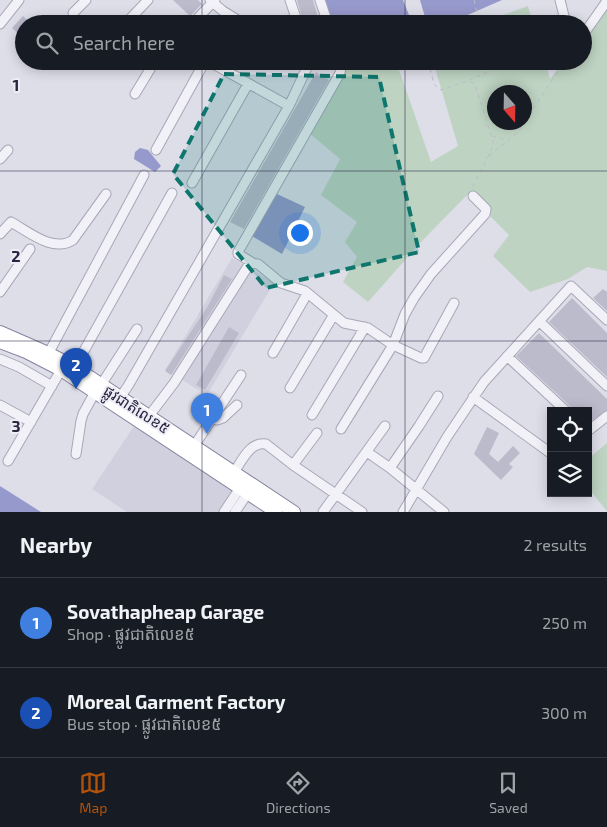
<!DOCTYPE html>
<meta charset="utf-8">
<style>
body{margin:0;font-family:"Exo 2","Noto Sans Khmer",sans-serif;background:#20242c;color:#f1f3f6}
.controls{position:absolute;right:15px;bottom:15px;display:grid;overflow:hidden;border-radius:0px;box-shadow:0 2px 12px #0003}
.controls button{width:45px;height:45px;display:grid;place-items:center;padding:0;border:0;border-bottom:1px solid #363941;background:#171b24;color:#f1f3f6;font:25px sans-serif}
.compass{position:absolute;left:487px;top:85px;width:45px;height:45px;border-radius:50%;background:#171b24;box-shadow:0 2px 12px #0003;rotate:160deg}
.you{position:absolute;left:299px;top:232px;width:18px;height:18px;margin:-12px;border:4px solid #fff;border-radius:50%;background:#1a73e8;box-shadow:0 0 0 8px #1a73e833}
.badge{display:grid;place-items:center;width:32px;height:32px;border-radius:50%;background:#b45309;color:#fff;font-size:16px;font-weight:700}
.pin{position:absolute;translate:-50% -41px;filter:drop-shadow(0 1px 2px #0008)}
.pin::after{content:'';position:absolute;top:26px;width:18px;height:15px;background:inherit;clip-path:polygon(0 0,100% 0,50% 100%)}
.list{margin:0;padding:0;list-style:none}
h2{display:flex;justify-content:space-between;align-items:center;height:65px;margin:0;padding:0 20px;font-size:21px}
h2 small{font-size:16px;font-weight:400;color:#9ea1a6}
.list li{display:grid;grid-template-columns:32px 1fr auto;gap:15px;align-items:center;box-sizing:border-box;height:90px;padding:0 20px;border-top:1px solid #363941}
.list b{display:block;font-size:19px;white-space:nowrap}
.list p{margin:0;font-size:16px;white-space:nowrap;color:#9ea1a6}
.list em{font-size:16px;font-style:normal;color:#9ea1a6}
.icon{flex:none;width:28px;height:28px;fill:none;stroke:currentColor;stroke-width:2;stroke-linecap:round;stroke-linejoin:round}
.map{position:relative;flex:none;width:607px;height:512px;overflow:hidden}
.search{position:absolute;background:#171b24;box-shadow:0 2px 12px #0003;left:15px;right:15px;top:15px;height:55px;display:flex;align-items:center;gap:12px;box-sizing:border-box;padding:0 18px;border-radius:28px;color:#9ea1a6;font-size:19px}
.sheet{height:245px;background:#171b24}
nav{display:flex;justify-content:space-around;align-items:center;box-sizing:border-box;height:70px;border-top:1px solid #363941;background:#171b24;font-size:14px;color:#9ea1a6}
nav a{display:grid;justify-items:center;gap:2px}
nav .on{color:#b45309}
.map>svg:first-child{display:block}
.built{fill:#d0d0de}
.green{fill:#bed3c2;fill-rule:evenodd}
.water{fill:#9699cb}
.building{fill:#bcbbcc}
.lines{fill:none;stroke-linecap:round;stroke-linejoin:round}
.minor-casing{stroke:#a7a7b7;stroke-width:11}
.highway-casing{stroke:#8584a0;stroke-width:14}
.path{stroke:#bdbcc8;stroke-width:1;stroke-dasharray:4 4;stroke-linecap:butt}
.minor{stroke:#f1f1f7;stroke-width:9}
.highway{stroke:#fff;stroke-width:12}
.marked{fill:#0f766e;fill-opacity:0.2;stroke:#0f766e;stroke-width:4;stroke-dasharray:10 6;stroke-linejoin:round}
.grid{fill:none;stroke:#282641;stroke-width:1;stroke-opacity:0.55}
.labels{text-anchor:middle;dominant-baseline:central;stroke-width:4;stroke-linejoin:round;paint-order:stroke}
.street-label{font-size:15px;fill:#282641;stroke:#eeedf6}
.grid-label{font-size:16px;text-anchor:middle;font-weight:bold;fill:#282641;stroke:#eeedf6;stroke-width:4;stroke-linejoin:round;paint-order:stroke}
</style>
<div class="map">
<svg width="607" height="512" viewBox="0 0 607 512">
<rect width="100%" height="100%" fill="#dedee9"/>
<path class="built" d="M232 258 274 283 207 395 165 370Z
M134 426 234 492 221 512H127L92 489Z"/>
<path class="green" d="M528 6 533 24H478Z
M607 8V271L587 267 568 279 530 292 493 256 509 235 468 194 421 242 368 302 343 282 357 257 345 242 357 222 321 195 340 159 308 132 335 85 336 61H396L431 162 458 146 433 61H545L550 79 564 61H583V37ZM494 92H524V122H494Z
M607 443V511L588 488V459Z"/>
<path class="water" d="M322 0H403L409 15 388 24H329Z
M420 0H502L447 24H427Z
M140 148 148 150 161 166 155 172 134 159 135 152Z
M277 194 305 207 282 254 252 236Z
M0 486 41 512H0Z"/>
<path class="building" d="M173 0H198L202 4 190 16Z
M297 0H313L320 24H304Z
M23 16 31 24H24V39L12 28Z
M316 72 329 80 244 229 230 222Z
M224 275 232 279 171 375 165 371 208 306Z
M603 289 607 292V311L593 298Z
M572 298 607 333V377L549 322Z
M229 327 239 333 205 390 196 385Z
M539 333 607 399V410L588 423V411H572L570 406 516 356Z
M487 427 499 433 489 454 498 462 513 446 520 453 509 464 513 467 501 480 474 454Z"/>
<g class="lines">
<defs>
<path id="minor" d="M210 0 223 11 244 24
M290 0 298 24
M320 0 328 24
M560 0 566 24
M73 13 86 0
M0 24 19 0
M125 24 148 0
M192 24 215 0
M583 35 607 1
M208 61 289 106
M135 94 155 61
M156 150 205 61
M0 159 8 150
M192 183 248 84
M0 234 11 222C29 232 53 253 73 240L106 194
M253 263 238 254V252L340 73 341 67 339 61
M0 292 30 249
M539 321 607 386
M273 353 307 294
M507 356 566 411
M46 358 144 175
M0 359 19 367 52 386
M75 367 172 193
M101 385 137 329
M290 388 333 316
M473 397 549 452
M117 402 128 386 289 106 310 61
M0 405 31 422
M312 415 365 327
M149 416 174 383 250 263 258 264 281 283 305 291 344 323 368 328 393 345 421 358H424L454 303
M214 417 217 420 223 418 237 405
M341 429 393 345 405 314 414 298 431 274 485 214 486 209 473 196
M588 431 607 416
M194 446 241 375
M367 452 390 468 444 512
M76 454 81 421 83 414 95 392
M8 461 61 370
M293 465 317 433
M390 468 419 426 438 396
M234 472C242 461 250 441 266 444L293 465 362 512
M224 512 240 488
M235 512 248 493
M323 512 385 426
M403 512 447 437 484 382 571 286 607 320"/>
<path id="highway" d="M0 332 48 353 75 367 294 512
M0 342 26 352 61 370 276 512"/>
</defs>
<use href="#minor" class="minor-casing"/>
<use href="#highway" class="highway-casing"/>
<path class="path" d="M474 0 479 21
M472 24 479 21 488 24
M428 61 434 84 440 90 468 81 475 84 494 145 472 188
M469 80 503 65 502 61
M524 122 565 61
M492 136 507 140
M489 156C501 145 516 137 524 123"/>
<use href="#minor" class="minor"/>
<use href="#highway" class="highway"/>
</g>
<path class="marked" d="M224 74 379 77 419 252 266 288 173 174Z"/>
<path class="grid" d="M202 0V24M405 0V24M202 61V512M405 61V512M0 171H607M0 341H607"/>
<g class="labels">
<g class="street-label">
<text transform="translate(137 409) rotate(33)">ផ្លូវជាតិលេខ៥</text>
</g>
</g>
<g class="grid-label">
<text x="16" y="91">1</text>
<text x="16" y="262">2</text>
<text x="16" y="432">3</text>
</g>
</svg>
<div class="controls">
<button><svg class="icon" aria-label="locate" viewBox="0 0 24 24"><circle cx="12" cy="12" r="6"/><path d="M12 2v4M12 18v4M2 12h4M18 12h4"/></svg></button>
<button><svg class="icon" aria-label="layers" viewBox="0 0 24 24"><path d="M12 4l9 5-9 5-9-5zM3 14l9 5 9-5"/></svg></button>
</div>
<svg class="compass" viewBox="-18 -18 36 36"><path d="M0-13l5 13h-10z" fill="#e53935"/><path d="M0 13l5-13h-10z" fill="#9ea1a6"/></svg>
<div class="you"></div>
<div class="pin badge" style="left:207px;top:434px;background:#3f7fe0">1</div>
<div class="pin badge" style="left:76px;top:389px;background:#1a4fb4">2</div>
<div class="search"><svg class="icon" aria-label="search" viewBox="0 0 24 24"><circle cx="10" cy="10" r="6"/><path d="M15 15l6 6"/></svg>Search here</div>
</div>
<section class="sheet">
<h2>Nearby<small>2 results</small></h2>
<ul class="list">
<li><span class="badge" style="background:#3f7fe0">1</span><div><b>Sovathapheap Garage</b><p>Shop · ផ្លូវជាតិលេខ៥</p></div><em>250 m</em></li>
<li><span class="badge" style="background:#1a4fb4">2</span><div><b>Moreal Garment Factory</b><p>Bus stop · ផ្លូវជាតិលេខ៥</p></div><em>300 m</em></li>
</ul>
</section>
<nav>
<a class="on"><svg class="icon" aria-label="map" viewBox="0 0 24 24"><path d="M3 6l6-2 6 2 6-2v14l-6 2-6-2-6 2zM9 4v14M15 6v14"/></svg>Map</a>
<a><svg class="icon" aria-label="directions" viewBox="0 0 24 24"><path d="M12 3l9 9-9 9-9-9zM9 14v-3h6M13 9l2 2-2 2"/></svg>Directions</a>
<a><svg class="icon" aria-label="saved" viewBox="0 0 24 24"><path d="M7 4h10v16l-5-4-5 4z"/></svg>Saved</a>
</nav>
